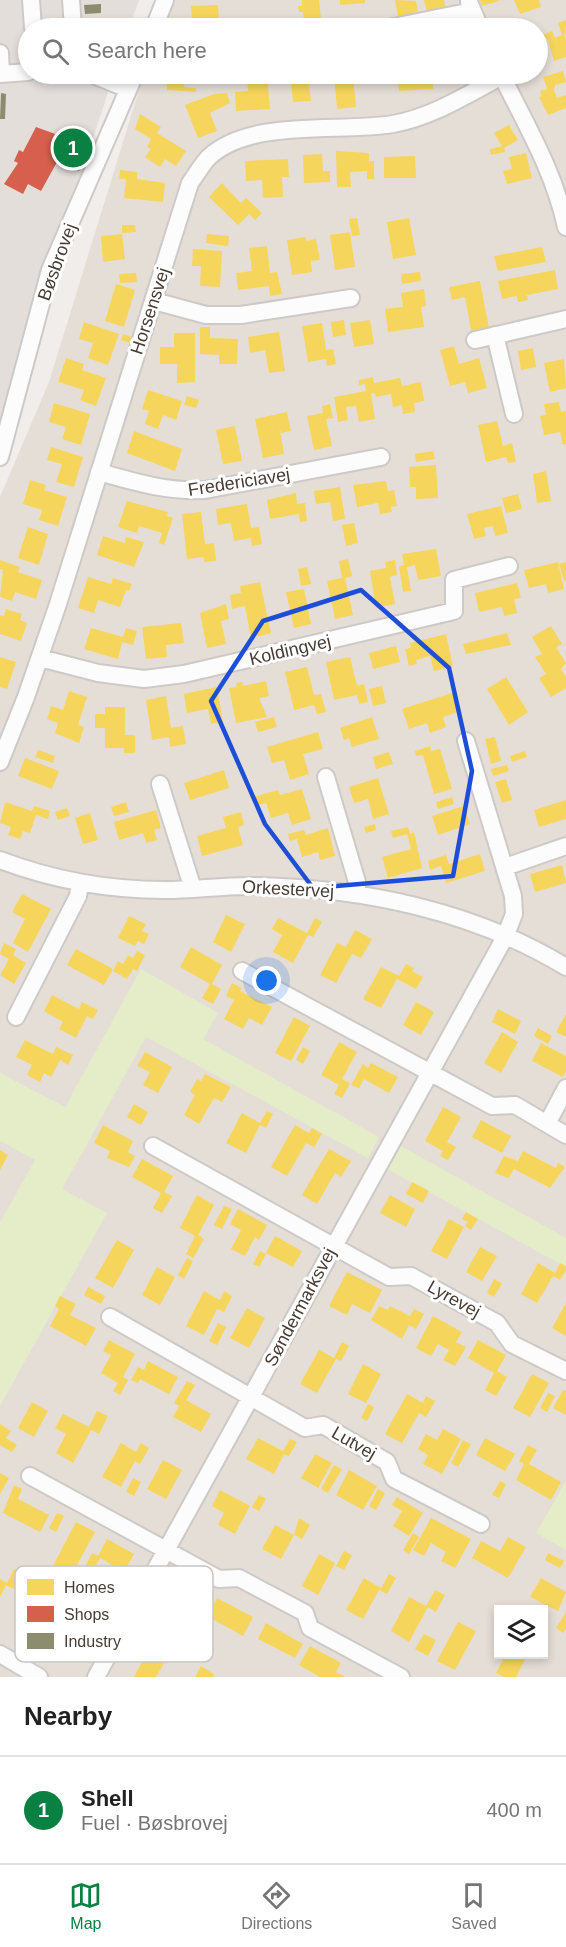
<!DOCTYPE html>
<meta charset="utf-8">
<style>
body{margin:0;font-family:Helvetica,sans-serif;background:#f2f2f2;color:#222}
.controls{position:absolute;right:18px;bottom:18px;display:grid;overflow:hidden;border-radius:0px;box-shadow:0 3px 9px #0003}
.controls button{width:54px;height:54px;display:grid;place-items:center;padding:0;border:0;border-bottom:2px solid #e0e0e0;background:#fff;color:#222;font:30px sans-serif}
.you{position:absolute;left:267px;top:981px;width:21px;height:21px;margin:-15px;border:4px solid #fff;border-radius:50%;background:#1a73e8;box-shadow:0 0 0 9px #1a73e833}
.badge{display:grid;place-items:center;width:39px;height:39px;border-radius:50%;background:#0b8043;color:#fff;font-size:20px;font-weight:700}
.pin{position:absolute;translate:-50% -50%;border:3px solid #fff;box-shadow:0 2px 6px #0006}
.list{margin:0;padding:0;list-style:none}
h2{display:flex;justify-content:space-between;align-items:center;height:78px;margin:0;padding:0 24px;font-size:26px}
h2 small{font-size:20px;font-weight:400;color:#767676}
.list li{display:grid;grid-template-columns:39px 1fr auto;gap:18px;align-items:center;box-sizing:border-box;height:108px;padding:0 24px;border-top:2px solid #e0e0e0}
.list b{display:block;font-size:22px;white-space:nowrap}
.list p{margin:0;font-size:20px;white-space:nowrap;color:#767676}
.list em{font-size:20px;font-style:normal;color:#767676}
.icon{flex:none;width:33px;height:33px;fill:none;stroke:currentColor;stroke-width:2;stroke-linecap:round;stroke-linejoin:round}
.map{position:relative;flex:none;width:566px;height:1677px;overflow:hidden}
.search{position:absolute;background:#fff;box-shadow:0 3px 9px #0003;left:18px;right:18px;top:18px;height:66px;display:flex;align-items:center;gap:15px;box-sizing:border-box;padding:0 21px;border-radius:33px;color:#767676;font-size:22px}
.sheet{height:186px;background:#fff}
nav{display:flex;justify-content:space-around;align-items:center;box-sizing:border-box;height:84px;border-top:2px solid #e0e0e0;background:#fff;font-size:16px;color:#767676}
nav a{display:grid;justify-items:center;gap:3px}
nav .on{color:#0b8043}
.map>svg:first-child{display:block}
.residential{fill:#e5ded7;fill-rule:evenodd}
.industrial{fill:#e4dedb}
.green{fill:#e5ecc8}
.homes{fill:#f6d55c}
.shops{fill:#d6604d}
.industry{fill:#8c8c6e}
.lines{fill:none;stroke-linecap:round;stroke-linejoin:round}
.minor-casing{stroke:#cdc9c6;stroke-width:20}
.minor{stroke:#fdfcfc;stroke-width:16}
.marked{fill:none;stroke:#1d4ed8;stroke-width:4.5;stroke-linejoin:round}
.labels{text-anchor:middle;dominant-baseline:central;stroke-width:6;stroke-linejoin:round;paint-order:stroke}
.street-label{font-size:18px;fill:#483d35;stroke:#fff}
.key{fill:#fff;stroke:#c8c5c2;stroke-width:1.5}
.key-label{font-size:16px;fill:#483d35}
</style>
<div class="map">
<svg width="566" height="1677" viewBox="0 0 566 1677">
<rect width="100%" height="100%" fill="#f0edea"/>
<path class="residential" d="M166 0H566V1677H0V497L49 382 144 74H538V28H158ZM498 1610H544V1654H498Z"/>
<path class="industrial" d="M0 0H139L129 28H28V74H114L0 422Z"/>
<path class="green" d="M141 969 218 1013 203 1039 379 1137 368 1158 146 1037 62 1189 107 1213 0 1406V1223L35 1160 0 1141V1073L65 1107Z
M401 1146 566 1238V1267L387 1169Z
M566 1481V1550L536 1533Z"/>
<path class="homes" d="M302 0H319L321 19 304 21 303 12H299L298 6H302Z
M340 0H365V3L340 5Z
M395 0 416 1 418 11 412 13 413 19 399 22Z
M424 0H444L446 12 428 16Z
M480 0H499V1L482 6Z
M514 0H539L541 7 520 14Z
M218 5 219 19H212V28H187V24L192 23 191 6Z
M566 20V34L562 35 558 23Z
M552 31 555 38 564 34 566 40V57L554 61 548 40 543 35Z
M563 71 566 82 555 85 554 91 557 98 566 95V108L548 115 539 97 542 96 540 91 547 89 543 77Z
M166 74H186L184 87 196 88V92L167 90Z
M279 74H308L311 101 293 102 291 82 280 83Z
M334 74H353L356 107 337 109Z
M397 74H432L433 89 399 91Z
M267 75 270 109 236 111 235 92 248 91 247 76Z
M227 93 230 103 210 113 217 131 198 138 185 105 214 94Z
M140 114 161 127 157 133 186 151 176 166 165 159 160 167 145 157 151 149 147 147 151 139 135 129Z
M509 125 518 140 504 148 505 152 491 155 490 149 502 146 494 133Z
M336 151 369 153V161H374V179H367V171L350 172 351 187H337Z
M526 153 532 178 507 184 503 171 512 169 509 157Z
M322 154 323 171H330V182L304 183 303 155Z
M415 156 416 178H384V157Z
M288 159 289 177H282L283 197 263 198 262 180 246 181 245 161Z
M120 170 137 172V179L165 183 163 202 124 198 126 179H119Z
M222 183 241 203 246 198 262 213 255 220 249 214 238 225 209 197Z
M357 218 360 235 352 236 349 219Z
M409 218 416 255 393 259 387 222Z
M122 225H135L136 232 122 233Z
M350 232 355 267 335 270 330 235Z
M122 234 125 259 103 262 101 236Z
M207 234 229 236 228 246 206 243Z
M306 237V241L316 239 320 260 311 261 312 272 292 275 287 240Z
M267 246 270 273 277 272 282 294 270 296 269 286 238 290 236 273 252 271 249 248Z
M542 247 546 262 498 271 494 256Z
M193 249 222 251 220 287 200 286 201 266H192Z
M555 270 558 289 527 295 528 300 518 302 517 296 502 299 498 281Z
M420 272 421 281 402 284 401 274Z
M136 273 137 282 120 283 119 274Z
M480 281 489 328 471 331 465 297 452 300 449 287Z
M116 284 135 290 124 327 105 321Z
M424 289 426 306 421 307 424 327 388 332 385 309 403 307 401 293Z
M344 320 346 335 333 337 331 322Z
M370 320 374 344 354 347 350 323Z
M84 322 119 334 108 365 88 358 93 343 79 339Z
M322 323 326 350 333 349 336 364 327 366 326 359 308 362 302 326Z
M200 327H210V338L238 339 237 364H219V355L200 354Z
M279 332 285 371 269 373 265 350 250 353 248 337Z
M174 333H195V382L177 383V364H160V347H174Z
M123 334 132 337 130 343 121 340Z
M454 346 459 364 479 358 487 388 468 393 465 382 450 386 440 350Z
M533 348 536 367 521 370 518 351Z
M66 358 84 364 82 370 106 378 96 406 80 400 84 390 58 382Z
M564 359 566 388 550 392 544 363Z
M373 377 374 383 400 378 402 386 421 382 424 401 414 403 415 412 403 414 402 405 393 407 391 394 376 397 375 393 371 394 375 419 359 422 356 406 346 407 348 420 338 422 334 397 366 391 365 384 359 385V380Z
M148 390 182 401 176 420 163 415 158 429 145 424 149 411 142 409Z
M187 396 199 400 196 408 184 405Z
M559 402 561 412 566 411V444L563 445 560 432 544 435 540 416 546 415 544 404Z
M54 403 90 414 81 445 62 439 66 427 49 422Z
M330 404 333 418 326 419 332 446 314 450 307 416 323 413 322 406Z
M287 412 291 431 281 433 279 424 284 454 263 458 255 419Z
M497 421 503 446 512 443 516 462 508 463 506 457 486 462 478 425Z
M235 426 242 461 223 464 216 430Z
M134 431 182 449 175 471 127 453Z
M51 447 83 457 74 487 56 482 62 464 47 460Z
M433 451 435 459 416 462 415 454Z
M436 465 438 498 416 499V487H410L409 467Z
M546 471 551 501 537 503 533 474Z
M30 480 46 485 44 490 67 497 58 526 39 520 42 510 23 504Z
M386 481 388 491 394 490 397 506 391 507 392 512 380 514 378 503 357 507 353 485Z
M340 487 345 519 333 521 330 502 316 504 314 491Z
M296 493 297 504 305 503 307 521 300 522 299 514 270 519 267 500Z
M518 494 522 509 506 513 502 498Z
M127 501 168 512 167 516 173 518 164 545 159 543 162 533 139 526 137 533 118 527Z
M247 504 251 528 259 527 262 544 252 546 251 538 234 541 231 523 218 525 216 509Z
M501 506 508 533 495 536 493 526 484 528 486 536 474 539 467 514Z
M201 512 205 544 214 543 216 561 204 562V557L187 559 182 514Z
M354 523 358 543 346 546 342 525Z
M28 527 48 534 39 565 18 558Z
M103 536 125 543 126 537 144 542 134 567 97 555Z
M436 549 441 576 418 580 415 565 407 567 411 591 403 592 399 566 404 565 402 554Z
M348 559 352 576 345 578 353 615 335 619 327 581 342 578 339 561Z
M0 560 20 567 18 572 42 580 36 599 15 592 12 601 0 597 3 570 0 569Z
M395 560 397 575 390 577 395 604 376 608 370 571 386 568 385 562Z
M558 562 564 589 548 593 546 584 529 588 524 570Z
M566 562V580L564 581 559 564Z
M307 567 311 584 301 586 298 569Z
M88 577 111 584 113 578 132 584 129 591 126 590 120 607 98 600 94 613 78 608Z
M260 582 271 633 251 638 245 606 232 609 230 595 241 593 240 586Z
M517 583 521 598 514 599 517 613 504 616 502 607 479 612 475 593Z
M304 589 311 624 294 628 286 592Z
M226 604 229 619 221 621 226 644 207 648 200 613Z
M6 609 22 614 20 620 27 623 21 641 0 634V615L4 616Z
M181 623 184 643 166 645 167 657 146 659 142 627Z
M551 626 562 644 556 647 566 663 561 669 566 677V688L551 697 539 678 546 674 535 657 542 654 532 637Z
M91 628 123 637 126 628 137 631 133 645 122 642 118 659 84 649Z
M507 633 511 645 466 654 463 644Z
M446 634 453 667 434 671 430 656 416 660 417 664 409 666 405 649 411 648 410 643Z
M396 646 400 662 373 669 369 653Z
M0 657 16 662 7 689 0 687Z
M350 657 357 686 364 684 368 702 359 704 357 695 334 700 326 662Z
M307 667 314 695 321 694 326 712 317 714 314 705 294 710 285 672Z
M506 677 528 712 509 725 487 689Z
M266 681 269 696 259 698 267 717 236 723 229 688 237 687 236 683 242 682 243 686Z
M382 686 386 703 373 706 369 689Z
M217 687 223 722 211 724 208 709 187 713 184 694Z
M69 691 87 697 78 725 84 727 79 743 55 733 58 723 47 719 51 706 63 710Z
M455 692 461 711 443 717 446 727 430 733 427 723 409 729 402 709Z
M166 696 171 728 183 726 186 744 170 747 169 737 152 740 146 700Z
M105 707H125V735H135V753H124V748H105V728H95V714H105Z
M274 717 277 727 258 732 255 722Z
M372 717 379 739 352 747 349 738 344 740 340 728Z
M318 732 323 749 303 754 309 774 290 780 284 760 272 763 267 747Z
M495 737 501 761 491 764 485 739Z
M430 746 431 751 440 749 452 789 434 794 423 755 416 756 415 751Z
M38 750 55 756 53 763 35 757Z
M525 751 527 757 512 762 510 756Z
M389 752 393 764 376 769 373 757Z
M25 758 59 771 52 789 18 776Z
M507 765 509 771 493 776 491 769Z
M224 770 229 788 190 800 184 783Z
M378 778 389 814 373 819 368 799 354 803 349 787Z
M506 779 512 800 502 803 495 782Z
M302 789 311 819 292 825 288 813 271 818 266 803 255 806 253 797 278 790 280 795Z
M452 797 454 804 438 809 436 802Z
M566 800V819L539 827 534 810Z
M5 802 32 811 34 806 50 811 48 819 36 815 30 833 23 831 20 839 8 835 11 827 0 823Z
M126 802 129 812 114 816 111 807Z
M464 806 470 824 438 835 432 816Z
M67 808 70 816 58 820 55 812Z
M156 810 161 828 154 830 157 840 146 843 143 833 119 840 114 822Z
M241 812 244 825 238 827 243 845 202 856 197 836 226 828 223 817Z
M90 813 98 840 83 844 75 818Z
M375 824 376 830 366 833 364 827Z
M408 827 410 834 414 832 422 868 388 878 382 857 411 849 407 834 393 838 391 831Z
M328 828 335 856 320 860 318 852 302 857 297 839 290 841 288 834 304 830 306 835Z
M480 854 485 871 446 883 441 866 430 870 428 861 446 855 449 864Z
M562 865 566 883 535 892 530 874Z
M22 894 51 909 28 952 13 943 25 919 12 912Z
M226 915 245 924 231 952 213 942Z
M129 916 146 924 142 931 149 934 144 944 138 941 135 946 118 938Z
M278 918 307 933 315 918 322 922 313 937 308 935 293 963 273 952 282 935 272 929Z
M355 930 372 939 361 958 352 954 336 983 320 975 337 943 346 947Z
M4 943 16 949 13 955 26 963 14 984 0 975 9 959 0 954Z
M191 947 222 965 212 984 221 989 213 1004 202 998 210 984 180 967Z
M76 949 113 969 104 985 67 965Z
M137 951 145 955 137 971 133 969 127 979 113 971 118 961 123 964 128 955 133 958Z
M406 964 414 968 412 971 423 977 416 989 397 979 381 1008 363 999 381 967 399 976Z
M232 983 242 988 240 991 272 1007 262 1025 249 1018 243 1029 224 1019 234 1000 226 996Z
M52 995 79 1009 82 1002 98 1010 93 1019 87 1016 76 1038 59 1029 63 1022 44 1011Z
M416 1002 434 1012 421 1035 403 1025Z
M498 1009 521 1021 515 1034 492 1022Z
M566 1014V1037L556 1032Z
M294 1017 310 1026 291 1061 275 1053Z
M538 1028 552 1036 548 1044 534 1036Z
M502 1032 518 1042 501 1073 484 1063Z
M25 1040 53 1054 56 1047 73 1055 68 1065 60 1060 51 1077 44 1073 40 1082 27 1075 32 1065 16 1057Z
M339 1042 357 1052 342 1079 350 1083 342 1098 334 1094 339 1085 321 1075Z
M541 1043 566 1056V1071L563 1077 532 1061Z
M303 1047 310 1051 303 1064 296 1060Z
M145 1052 172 1067 158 1093 143 1085 150 1072 137 1066Z
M371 1063 398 1077 389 1093 364 1079 359 1088 351 1085 363 1064 368 1068Z
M205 1074 231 1087 222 1102 214 1098 199 1124 184 1115 195 1095 190 1092 197 1079 201 1081Z
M134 1104 148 1112 141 1125 127 1117Z
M443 1107 461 1117 447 1142 456 1147 448 1160 440 1156 443 1151 425 1141Z
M267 1111 273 1114 266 1128 260 1125 246 1153 226 1143 242 1113 260 1123Z
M481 1120 511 1136 502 1153 472 1137Z
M103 1125 133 1141 128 1152 135 1156 129 1167 107 1158 110 1151 94 1143Z
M295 1125 309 1133 312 1128 322 1134 314 1147 306 1143 287 1176 271 1167Z
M329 1149 351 1161 341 1177 335 1173 317 1204 302 1195Z
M0 1150 8 1155 0 1170Z
M523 1151 556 1168 558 1163 565 1167 550 1188 514 1169 509 1178 495 1173 504 1156 518 1161Z
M142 1159 173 1176 164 1192 172 1196 162 1213 153 1208 161 1193 132 1177Z
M412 1182 429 1191 423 1203 406 1194Z
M197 1195 214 1205 198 1235 204 1239 193 1258 186 1254 195 1236 180 1228Z
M390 1195 415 1209 406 1227 380 1213Z
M224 1206 232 1209 222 1229 214 1225Z
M238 1209 267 1225 259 1240 255 1237 245 1256 231 1249 241 1230 230 1224Z
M466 1212 478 1219 471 1230 465 1226 468 1222 462 1219Z
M449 1219 464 1227 447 1259 431 1251Z
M275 1236 302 1251 293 1267 266 1253Z
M117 1240 134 1250 113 1288 95 1278Z
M480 1247 497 1256 482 1281 466 1272Z
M260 1251 266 1254 259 1267 253 1264Z
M187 1258 193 1261 184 1279 178 1275Z
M538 1263 555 1273 560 1263 566 1266V1270L560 1280 553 1276 537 1303 521 1294Z
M157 1267 175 1277 160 1305 142 1295Z
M347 1272 382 1290 370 1313 352 1304 347 1315 329 1306Z
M494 1279 502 1283 494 1297 487 1293Z
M88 1287 105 1296 101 1304 84 1295Z
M204 1291 220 1300 224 1291 232 1296 224 1312 217 1309 204 1335 186 1326Z
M60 1296 76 1304 70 1315 96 1328 86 1346 50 1326 59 1309 55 1306Z
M566 1303V1336L552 1328Z
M379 1306 388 1310 390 1306 410 1316 414 1309 424 1314 416 1329 409 1325 402 1339 371 1320Z
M247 1308 265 1318 249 1348 230 1338Z
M433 1316 462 1332 456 1342 466 1347 455 1366 443 1360 449 1350 438 1344 431 1356 416 1348Z
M218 1323 226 1327 217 1345 209 1341Z
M109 1340 135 1354 123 1377 128 1380 120 1395 113 1391 118 1383 101 1373 111 1355 103 1351Z
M478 1340 506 1355 497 1371 507 1377 496 1396 485 1390 494 1373 468 1358Z
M342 1342 349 1346 341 1361 336 1359 317 1393 300 1384 319 1350 334 1358Z
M148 1361 178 1377 169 1394 140 1379 138 1383 131 1380 138 1367 144 1370Z
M363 1364 381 1374 366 1403 348 1394Z
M532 1374 549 1383 530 1417 513 1408Z
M187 1381 195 1385 186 1400 211 1414 201 1432 173 1417 179 1406 174 1403Z
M563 1390 566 1391V1415L553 1408Z
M548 1393 555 1396 547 1412 540 1408Z
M407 1394 423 1403 426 1396 435 1401 426 1417 419 1413 402 1443 385 1434Z
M32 1402 48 1411 34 1437 18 1428Z
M368 1404 374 1407 367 1421 361 1418Z
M97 1411 108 1416 99 1434 91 1430 73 1463 56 1453 66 1434 55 1428 63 1414 89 1427Z
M0 1424 11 1431 6 1438 17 1445 12 1452 0 1445Z
M443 1429 461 1439 442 1474 423 1464 428 1455 418 1449 426 1434 437 1440Z
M258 1438 283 1451 290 1439 297 1442 289 1456 284 1454 274 1474 246 1459Z
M485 1438 515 1454 505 1471 476 1455Z
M463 1440 471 1444 458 1467 451 1463Z
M121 1443 136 1452 141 1443 149 1448 140 1464 135 1461 121 1487 102 1477Z
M528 1445 537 1450 529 1464 561 1482 551 1500 516 1480 524 1464 519 1461Z
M315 1454 332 1463 318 1488 301 1478Z
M163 1460 182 1470 166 1499 147 1489Z
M334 1465 342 1469 328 1493 321 1489Z
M349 1470 377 1486 363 1510 336 1495Z
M0 1473 9 1478 0 1494Z
M133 1478 141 1482 134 1496 126 1492Z
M500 1481 506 1484 499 1498 492 1495Z
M14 1485 22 1489 18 1499 49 1515 40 1532 3 1513Z
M378 1489 385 1493 376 1510 369 1506Z
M220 1490 250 1506 235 1534 218 1525 224 1513 212 1506Z
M259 1495 266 1499 259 1511 252 1507Z
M397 1497 423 1513 409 1536 393 1526 402 1511 392 1505Z
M57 1513 64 1516 56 1532 49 1528Z
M299 1518 310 1525 302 1539 294 1535Z
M431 1518 471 1539 455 1568 441 1561 446 1552 431 1543 424 1556 413 1550Z
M76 1522 95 1532 71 1576 53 1566Z
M275 1525 294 1535 281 1559 262 1549Z
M413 1533 419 1537 409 1554 403 1550Z
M508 1537 526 1547 508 1578 472 1558 481 1541 500 1551Z
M107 1539 134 1554 124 1572 100 1558 92 1573 84 1569 92 1553 98 1556Z
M344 1551 352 1555 344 1570 336 1566Z
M548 1553 564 1561 560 1568 545 1560Z
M319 1554 335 1563 318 1595 302 1586Z
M14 1569 23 1573 14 1589 6 1585 0 1597V1579L7 1583Z
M389 1574 396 1578 387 1594 379 1590 363 1619 346 1610 364 1578 381 1588Z
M541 1578 566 1592 558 1611 530 1597Z
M435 1590 445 1595 436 1612 428 1607 409 1642 391 1631 409 1597 426 1606Z
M217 1598 253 1617 243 1636 207 1616Z
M566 1612V1629L563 1633 556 1628Z
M458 1622 476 1631 455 1670 437 1661Z
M266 1623 303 1644 295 1658 258 1639Z
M424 1634 436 1640 428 1656 415 1649Z
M498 1644V1654H528L516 1677H504L496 1673 503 1660 493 1654Z
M310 1646 341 1663 336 1672 345 1677H320L299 1665Z
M149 1648 167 1658 156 1677H134Z
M201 1666 214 1674 213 1677H195Z"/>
<path class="shops" d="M36 127 58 135 59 132 90 148 79 171 63 163 67 155 62 153 41 191 28 184 23 194 4 184 18 163 14 161 19 150 23 152Z"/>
<path class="industry" d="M101 4V13L85 14 84 5Z
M1 93 6 94 5 119H0Z"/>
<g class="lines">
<defs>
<path id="minor" d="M31 0 33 28
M71 0 73 28
M469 2 480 28
M154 28 165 0
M388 28 472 11
M0 53 1 74
M0 74 28 72
M91 74 128 89
M501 74C526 125 554 171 566 227
M154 301 206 315H241L351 298
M495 335 514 414
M475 340 566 319
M0 457 50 270 135 74
M99 472C135 482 167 492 205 490L381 457
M40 658 98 673 144 679 184 674 454 611V580L509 566
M0 762 26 697 58 604 190 183C196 175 202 164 209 157 251 118 339 133 393 124 432 117 467 95 502 76
M326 777 357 882V894
M160 784 193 889
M0 860C53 880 108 890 165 890 195 890 226 885 256 886 363 888 474 911 566 967
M505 867 566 846
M242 971 492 1106 515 1105 566 1135
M16 1017 78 896 80 883
M547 1124 566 1088
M153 1146 389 1277 411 1276 497 1323 512 1344 566 1371
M110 1317 305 1428 323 1425 387 1462 394 1479 481 1524
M30 1476 219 1579 239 1578 305 1613 310 1628 401 1677
M0 1654 39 1677
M96 1677 505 937 514 914 513 896 466 741"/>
</defs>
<use href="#minor" class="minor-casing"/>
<use href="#minor" class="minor"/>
</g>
<path class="marked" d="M361 590 449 668 472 771 453 876 313 888 265 824 211 701 263 621Z"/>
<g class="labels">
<g class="street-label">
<text transform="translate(57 262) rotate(-70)">Bøsbrovej</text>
<text transform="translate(150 311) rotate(-72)">Horsensvej</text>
<text transform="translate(239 482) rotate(-9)">Fredericiavej</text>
<text transform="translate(290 650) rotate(-13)">Koldingvej</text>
<text transform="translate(288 889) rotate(3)">Orkestervej</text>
<text transform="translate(454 1299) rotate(29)">Lyrevej</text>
<text transform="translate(300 1307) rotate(-62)">Søndermarksvej</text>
<text transform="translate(354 1443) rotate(30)">Lutvej</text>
</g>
</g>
<rect x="15" y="1566" width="198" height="96" rx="9" class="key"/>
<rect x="27" y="1579" width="27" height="16" fill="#f6d55c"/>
<rect x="27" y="1606" width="27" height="16" fill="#d6604d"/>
<rect x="27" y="1633" width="27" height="16" fill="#8c8c6e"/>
<g class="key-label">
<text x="64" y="1593">Homes</text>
<text x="64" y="1620">Shops</text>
<text x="64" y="1647">Industry</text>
</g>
</svg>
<div class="controls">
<button><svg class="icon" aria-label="layers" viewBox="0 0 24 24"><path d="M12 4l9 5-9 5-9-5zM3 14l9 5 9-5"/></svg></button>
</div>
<div class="you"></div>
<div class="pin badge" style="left:73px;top:148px">1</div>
<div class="search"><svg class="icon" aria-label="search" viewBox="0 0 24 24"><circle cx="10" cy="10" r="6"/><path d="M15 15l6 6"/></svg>Search here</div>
</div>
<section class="sheet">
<h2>Nearby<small></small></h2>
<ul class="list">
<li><span class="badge">1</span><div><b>Shell</b><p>Fuel · Bøsbrovej</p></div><em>400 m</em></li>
</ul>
</section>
<nav>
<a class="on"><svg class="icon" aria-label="map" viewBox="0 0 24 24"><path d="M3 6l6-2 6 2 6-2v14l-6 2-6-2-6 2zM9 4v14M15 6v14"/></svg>Map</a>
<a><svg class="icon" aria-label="directions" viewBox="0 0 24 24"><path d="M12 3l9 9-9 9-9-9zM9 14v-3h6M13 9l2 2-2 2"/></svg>Directions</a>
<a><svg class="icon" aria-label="saved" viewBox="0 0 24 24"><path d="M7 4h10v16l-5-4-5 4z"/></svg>Saved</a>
</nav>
